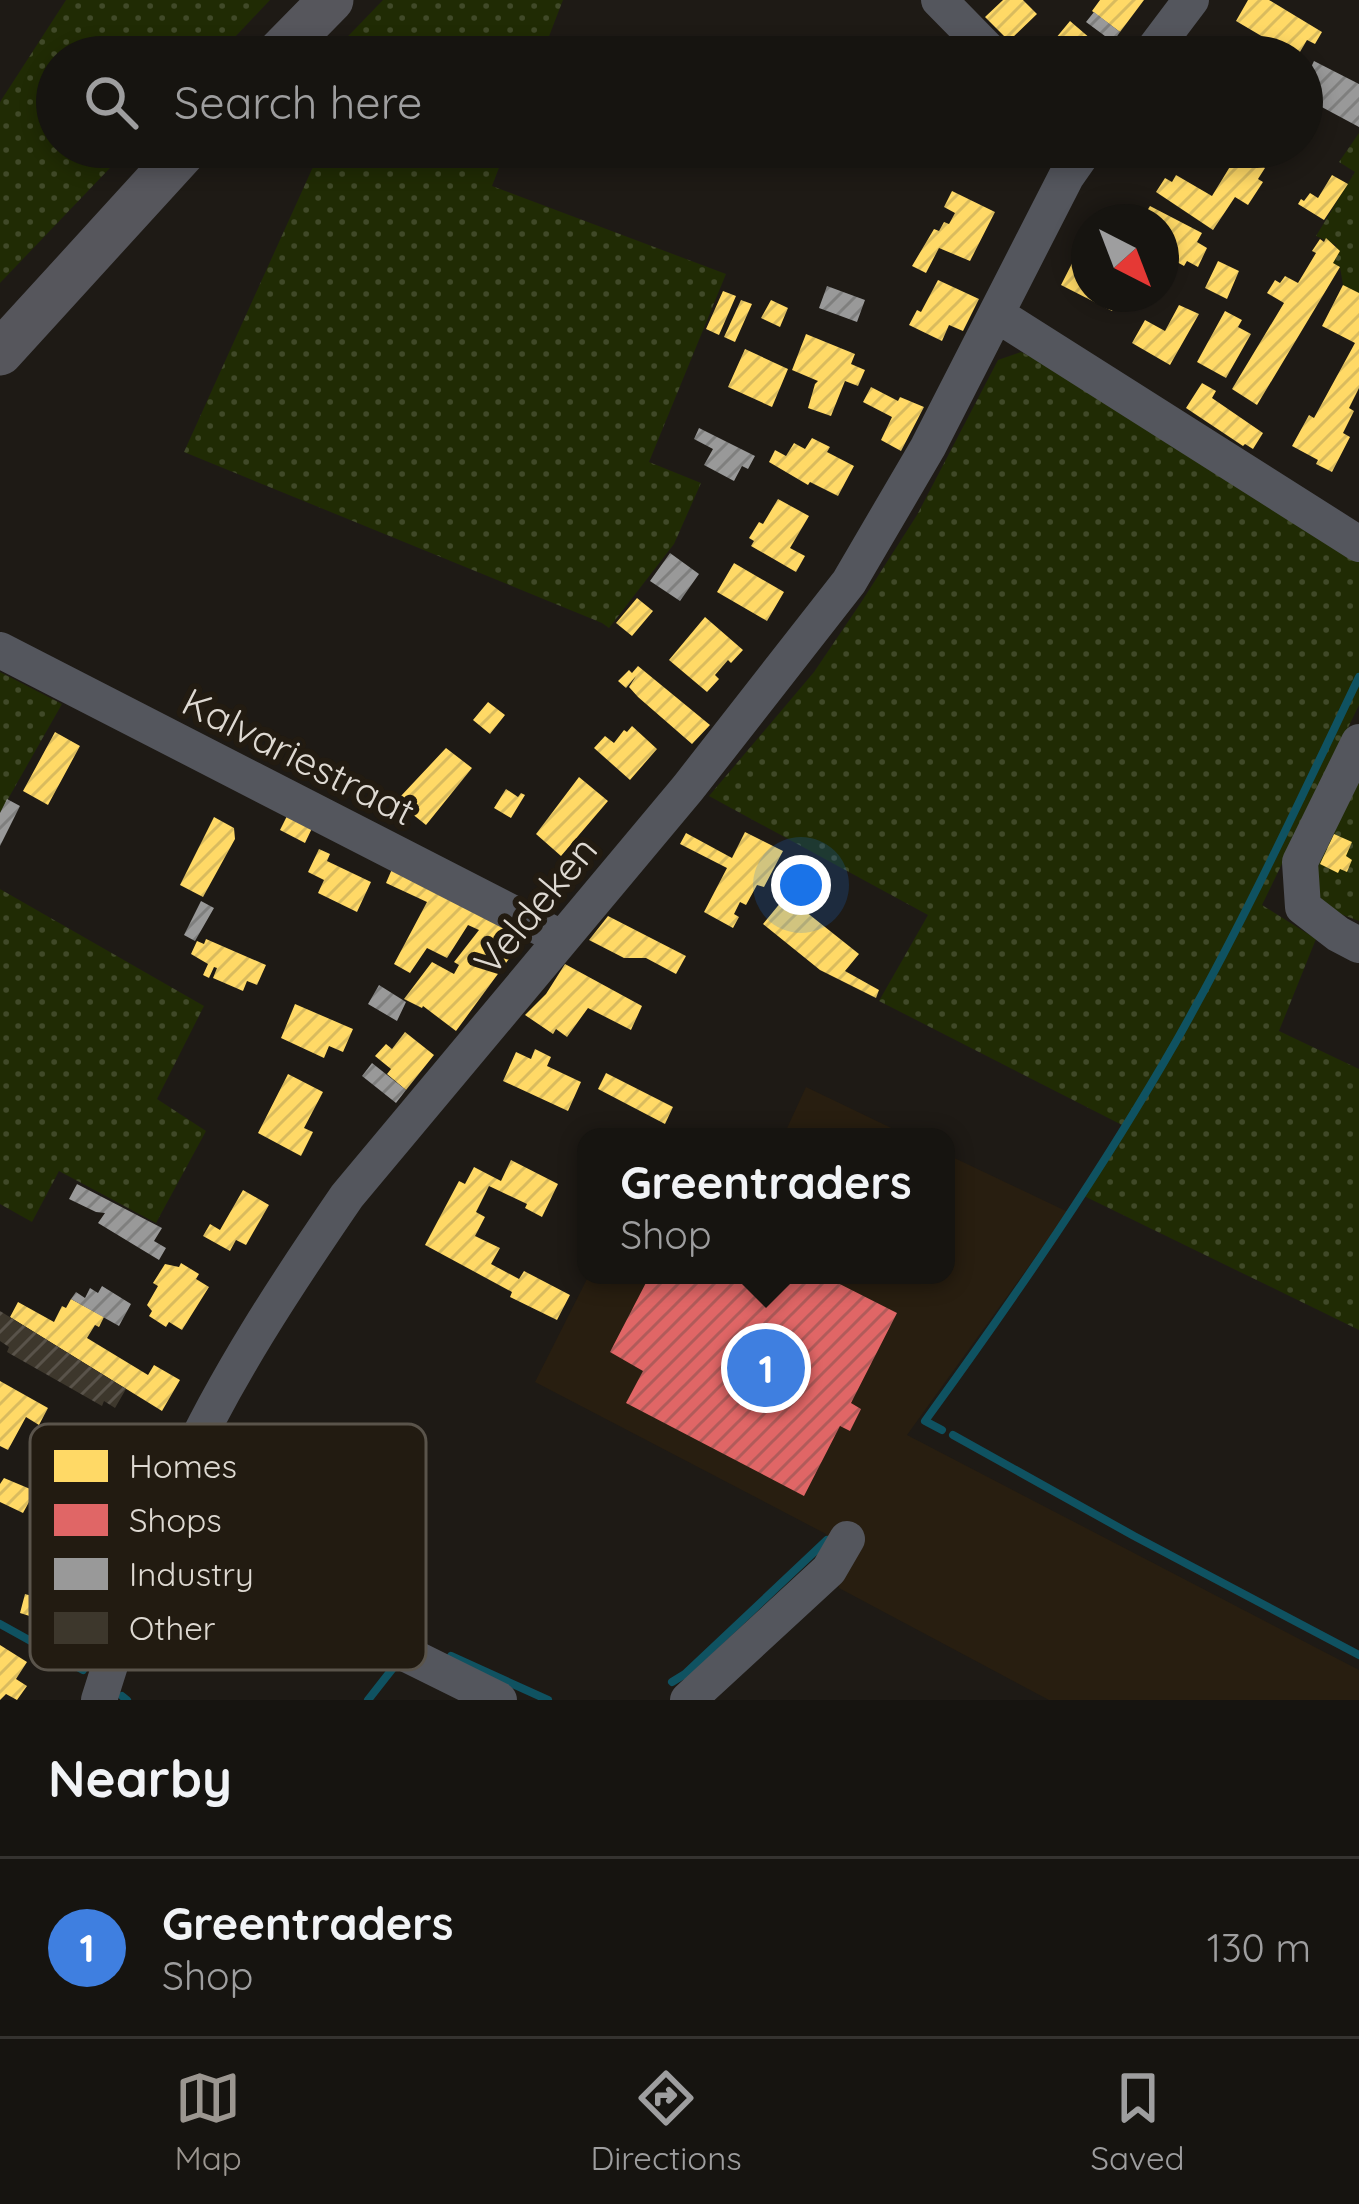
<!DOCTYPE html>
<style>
body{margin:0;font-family:Quicksand,sans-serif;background:#23211e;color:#f1f3f6}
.compass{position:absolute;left:1071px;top:204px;width:108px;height:108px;border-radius:50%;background:#161410;box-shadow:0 6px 18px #0003;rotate:138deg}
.you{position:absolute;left:801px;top:885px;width:42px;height:42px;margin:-30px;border:9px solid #fff;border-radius:50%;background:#1a73e8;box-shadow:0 0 0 18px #1a73e833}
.badge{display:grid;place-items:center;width:78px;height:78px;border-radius:50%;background:#9b9690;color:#fff;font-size:39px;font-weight:700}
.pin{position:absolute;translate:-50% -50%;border:6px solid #fff;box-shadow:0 3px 12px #0006}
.popup{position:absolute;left:577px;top:1128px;width:378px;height:156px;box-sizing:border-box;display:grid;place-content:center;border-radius:24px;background:#161410;filter:drop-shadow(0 3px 9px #0005);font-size:39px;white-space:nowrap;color:#9e9e9f}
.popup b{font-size:45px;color:#f1f3f6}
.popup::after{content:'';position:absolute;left:50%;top:100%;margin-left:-24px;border:24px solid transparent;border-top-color:#161410}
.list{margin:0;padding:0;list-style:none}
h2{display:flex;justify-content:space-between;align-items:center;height:156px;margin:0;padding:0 48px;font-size:51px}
h2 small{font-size:39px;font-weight:400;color:#9e9e9f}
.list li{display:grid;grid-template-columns:78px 1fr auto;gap:36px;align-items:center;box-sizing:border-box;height:180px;padding:0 48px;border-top:3px solid #353330}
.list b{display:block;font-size:45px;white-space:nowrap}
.list p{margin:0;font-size:39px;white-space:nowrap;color:#9e9e9f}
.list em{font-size:39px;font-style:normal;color:#9e9e9f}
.icon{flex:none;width:66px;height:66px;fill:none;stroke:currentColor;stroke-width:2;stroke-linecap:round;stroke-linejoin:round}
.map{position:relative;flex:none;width:1359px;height:1700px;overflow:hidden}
.search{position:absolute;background:#161410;box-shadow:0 6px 18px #0003;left:36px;right:36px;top:36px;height:132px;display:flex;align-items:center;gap:30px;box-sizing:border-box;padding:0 42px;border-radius:66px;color:#9e9e9f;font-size:45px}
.sheet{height:336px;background:#161410}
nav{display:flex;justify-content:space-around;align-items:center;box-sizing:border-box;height:168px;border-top:3px solid #353330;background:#161410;font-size:33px;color:#9e9e9f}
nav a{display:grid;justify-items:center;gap:6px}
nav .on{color:#9b9690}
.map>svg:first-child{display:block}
.built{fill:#281e10}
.grass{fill:url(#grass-dots)}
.homes{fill:url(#homes-hatch)}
.shops{fill:url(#shops-hatch)}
.industry{fill:url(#industry-hatch)}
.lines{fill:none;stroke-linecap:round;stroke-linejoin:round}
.stream{stroke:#0f5261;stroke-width:8}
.building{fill:url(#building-hatch)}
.minor{stroke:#54565d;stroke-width:36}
.major{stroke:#56565c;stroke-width:45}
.labels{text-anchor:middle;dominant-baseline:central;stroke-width:12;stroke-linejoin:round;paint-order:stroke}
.street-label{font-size:39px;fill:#ded9d2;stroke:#221b11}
.key{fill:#221b11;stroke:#5a544b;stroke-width:3}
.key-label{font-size:33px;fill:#ded9d2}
</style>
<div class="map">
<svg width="1359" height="1700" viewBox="0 0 1359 1700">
<defs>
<pattern id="grass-dots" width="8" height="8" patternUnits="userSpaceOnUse" patternTransform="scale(3)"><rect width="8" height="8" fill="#202b04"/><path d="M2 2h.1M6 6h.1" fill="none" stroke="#404928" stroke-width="1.8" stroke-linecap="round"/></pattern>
<pattern id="homes-hatch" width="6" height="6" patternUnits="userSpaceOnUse" patternTransform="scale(3)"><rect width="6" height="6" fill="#ffd966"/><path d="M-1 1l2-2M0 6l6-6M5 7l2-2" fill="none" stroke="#d9bb5e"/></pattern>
<pattern id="shops-hatch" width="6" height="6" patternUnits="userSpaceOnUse" patternTransform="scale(3)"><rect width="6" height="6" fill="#e06666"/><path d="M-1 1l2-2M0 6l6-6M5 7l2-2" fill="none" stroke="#b15b5a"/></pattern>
<pattern id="industry-hatch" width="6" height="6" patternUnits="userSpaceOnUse" patternTransform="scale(3)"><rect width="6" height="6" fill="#999"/><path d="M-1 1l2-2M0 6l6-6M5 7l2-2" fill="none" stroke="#7f7f7e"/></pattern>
<pattern id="building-hatch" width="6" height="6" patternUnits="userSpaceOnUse" patternTransform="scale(3)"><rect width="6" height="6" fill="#3d372c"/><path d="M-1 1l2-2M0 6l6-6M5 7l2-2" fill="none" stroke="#59534a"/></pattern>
</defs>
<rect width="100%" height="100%" fill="#1e1a15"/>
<path class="built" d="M806 1087 910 1137H783Z
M946 1154 1068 1212 907 1435 1359 1670V1700H1049L839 1588 826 1534 535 1382 589 1275H946Z"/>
<path class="grass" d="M66 0H270L216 57H57V147H130L0 283V102Z
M383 0H563L541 57H328Z
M1359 133V293L1343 285 1340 267 1333 263 1340 251 1335 248 1336 245 1316 236 1355 172 1339 162Z
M322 147H507L492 186 726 274 649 462 701 483 674 544 609 628 602 623 184 452Z
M1021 352 1047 365 1359 562V705L1262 905 1316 939 1279 1031 1359 1069V1330L1082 1195 1124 1126 879 1001 928 915 709 796 814 672 862 601 917 515 998 360Z
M0 672 62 704 0 813Z
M1359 776V921L1325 908 1315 886 1321 850Z
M0 889 204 1006 157 1099 206 1131 156 1223 59 1171 32 1222 0 1204Z"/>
<path class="homes" d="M1003 0H1023L1037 14 1009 41 985 17Z
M1100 0H1144L1120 32 1092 11Z
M1248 0H1269L1322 32 1315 44 1307 40 1297 57 1236 21Z
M1070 21 1091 39 1073 57H1027L1039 44 1046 50Z
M1242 147 1256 153 1260 147H1264L1273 153 1266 164 1260 160 1258 163 1265 168 1258 179 1263 182 1248 205 1235 197 1213 230 1156 192 1165 178 1172 182 1176 175 1212 196Z
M1332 175 1348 184 1324 220 1298 204 1301 199 1304 201 1310 193 1318 198Z
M952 191 995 212 970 261 939 248 926 273 912 266 934 229 939 231 944 222 949 224 955 213 944 207Z
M1150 206 1202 233 1197 242 1207 248 1198 267 1187 261 1184 266 1161 253V222H1140Z
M1089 230V294H1121L1112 311 1061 285Z
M1326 238 1340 251 1333 263 1340 267 1257 405 1232 389 1284 303 1267 293 1275 280 1280 283 1285 276 1298 283 1316 253 1312 251 1320 239 1324 242Z
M1218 261 1239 271 1227 299 1205 288Z
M938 280 979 299 963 331 949 325 942 341 909 325 917 310 921 312Z
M1343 285 1359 293V388L1349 408 1354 411 1343 433 1350 437 1332 472 1316 464 1318 460 1292 446 1309 415 1314 418 1355 343 1322 326Z
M723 291 736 296 719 335 706 329Z
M741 300 752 304 735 342 724 337Z
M771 300 788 308 780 327 761 318Z
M1179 305 1199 314 1170 365 1132 343 1145 320 1165 331Z
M1225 311 1242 320 1238 327 1251 334 1226 378 1197 362Z
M806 334 855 354 851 364 865 370 858 386 845 381 831 416 808 408 815 384 818 381 792 370Z
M745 349 788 369 772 407 728 387Z
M1202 383 1216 391 1212 398 1263 433 1253 449 1245 444 1243 446 1186 408Z
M871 387 898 401 900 397 924 407 901 451 881 440 892 417 863 402Z
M812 438 830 447 827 452 854 466 838 496 810 482 808 485 769 462 775 450 786 456 794 443 805 449Z
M778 499 809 516 790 548 805 556 796 572 751 546 754 541 749 538 759 522 763 524Z
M734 563 784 592 767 621 717 592Z
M637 598 653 611 632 636 616 623Z
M705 617 743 650 731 663 728 660 715 675 719 679 707 692 669 660Z
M638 666 710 725 692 744 638 697 629 687 636 676 626 688 618 681 629 670 632 673Z
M488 702 505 715 490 734 473 720Z
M632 726 657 749 630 780 594 748 605 736 614 743 624 730 627 732Z
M55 732 80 746 48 805 23 791Z
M446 748 472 768 426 825 401 805 405 802 400 797Z
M579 777 608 801 561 856 536 834Z
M506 789 518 797 521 793 525 795 511 818 494 808Z
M289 812 314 824 305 843 280 830Z
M214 817 234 828 235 839 203 897 180 885Z
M745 832 783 851 764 887 757 885 746 905 740 902 734 914 739 917 733 928 704 912 727 868 680 844 686 833 732 858Z
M1334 834 1352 842 1346 856 1352 860 1347 872 1340 869 1338 873 1320 864Z
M319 849 330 854 327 861 371 882 357 912 318 893 324 880 308 872Z
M395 862 515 922 517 948 456 1031 423 1006 422 1008 404 999 432 962 454 974 459 965 454 962 479 930 468 925 447 958 427 948 410 973 394 964 427 902 386 883Z
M786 896 859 954 845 971 879 990 876 998 820 970 763 924Z
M608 916 686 956 676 974 646 958H624L589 940Z
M206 939 266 965 257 985 247 981 243 991 213 978 217 968 214 967 209 978 203 975 208 964 191 954 197 941 204 944Z
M565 964 642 1006 631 1030 588 1008 567 1037 556 1029 553 1034 525 1015 546 994Z
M295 1004 353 1029 343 1052 329 1046 324 1058 281 1038Z
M405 1032 434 1055 406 1090 387 1074 391 1069 375 1056 386 1044 392 1049Z
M535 1049 551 1057 547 1066 581 1082 568 1111 503 1081 516 1052 531 1059Z
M606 1073 673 1107 665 1124 598 1089Z
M288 1074 323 1092 304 1128 313 1132 301 1156 258 1133Z
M511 1160 558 1184 542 1217 525 1208 527 1204 489 1186 476 1212 485 1217 475 1236 500 1248 491 1264 519 1279 524 1271 570 1295 557 1320 510 1297 512 1292 425 1245 459 1181 465 1184 474 1167 501 1181Z
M243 1190 269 1205 246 1245 236 1240 230 1251 203 1236 210 1224 220 1230Z
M181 1263 199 1274 196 1279 209 1287 182 1330 169 1322 166 1327 149 1316 152 1311 147 1305 158 1286 153 1283 165 1264 179 1267Z
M71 1299 104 1317 99 1327 95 1325 87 1338 148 1375 154 1365 180 1380 162 1411 10 1317 18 1302 54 1322 62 1306 66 1308Z
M0 1381 48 1408 39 1425 26 1417 8 1450 0 1446Z
M50 1446 130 1477 117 1507 39 1474Z
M4 1478 35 1491 23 1513 0 1502V1484Z
M35 1583 84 1598 74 1630 20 1613 25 1594 32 1596Z
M0 1645 27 1662 16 1679 27 1686 17 1700 6 1694 0 1700Z"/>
<path class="shops" d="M650 1275H682L690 1279 692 1275H822L897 1313 851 1403 861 1409 850 1431 840 1426 804 1496 626 1403 643 1371 610 1352Z"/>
<path class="industry" d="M1094 12 1120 32 1113 42 1086 22Z
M1314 61 1359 84V127L1318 105 1312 118 1302 113V77L1306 78Z
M827 286 865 300 857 322 819 308Z
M699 428 755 456 748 469 742 466 734 481 704 465 713 449 694 439Z
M670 553 699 574 680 601 650 581Z
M7 799 20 806 0 846V813Z
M201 901 214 908 195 941 184 935Z
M379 985 406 1002 397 1021 368 1004Z
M372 1063 406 1090 396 1103 362 1076Z
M77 1184 162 1228 154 1241 166 1248 159 1260 98 1223 105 1213 96 1212 69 1199Z
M102 1286 131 1304 119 1326 71 1299 76 1292 85 1298 90 1288 98 1293Z"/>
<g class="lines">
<path class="stream" d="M942 1430 925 1421C1015 1297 1102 1171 1178 1038 1244 921 1301 798 1359 677
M953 1435 1134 1536 1359 1655
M0 1624 83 1670
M451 1656 548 1700
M672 1682 685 1674 827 1540
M122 1696 127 1700
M368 1700 397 1663"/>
</g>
<path class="building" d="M0 1311 126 1389 115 1408 104 1401 102 1406 7 1352 9 1347 0 1341Z"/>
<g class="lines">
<path class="minor" d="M939 0 995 57
M1148 57 1191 0
M996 314 1359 544
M0 650 561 938
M1359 742 1300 862 1303 907 1338 934 1359 945
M158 1531 499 1700
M99 1700C123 1624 147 1547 181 1474 226 1376 286 1285 347 1196L688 788 849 582 928 447 1066 177 1087 147
M688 1700 829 1570 847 1539"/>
<path class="major" d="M275 57 331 0
M0 353 188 147"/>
</g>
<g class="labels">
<g class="street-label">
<text transform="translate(299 756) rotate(27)">Kalvariestraat</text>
<text transform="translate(535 905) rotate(-50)">Veldeken</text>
</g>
</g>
<rect x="30" y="1424" width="396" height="246" rx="18" class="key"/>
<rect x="54" y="1450" width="54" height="32" fill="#ffd966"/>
<rect x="54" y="1504" width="54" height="32" fill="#e06666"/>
<rect x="54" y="1558" width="54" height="32" fill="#999"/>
<rect x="54" y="1612" width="54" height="32" fill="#3d372c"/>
<g class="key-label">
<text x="129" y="1478">Homes</text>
<text x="129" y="1532">Shops</text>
<text x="129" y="1586">Industry</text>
<text x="129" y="1640">Other</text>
</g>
</svg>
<svg class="compass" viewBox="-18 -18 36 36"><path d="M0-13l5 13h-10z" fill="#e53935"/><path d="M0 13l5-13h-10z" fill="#9e9e9f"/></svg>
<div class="you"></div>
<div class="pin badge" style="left:766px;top:1368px;background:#3f7fe0">1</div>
<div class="popup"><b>Greentraders</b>Shop</div>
<div class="search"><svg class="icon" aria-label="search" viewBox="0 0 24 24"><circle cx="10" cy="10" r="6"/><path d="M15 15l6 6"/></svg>Search here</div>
</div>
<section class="sheet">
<h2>Nearby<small></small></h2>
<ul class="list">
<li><span class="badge" style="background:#3f7fe0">1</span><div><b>Greentraders</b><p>Shop</p></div><em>130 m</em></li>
</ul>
</section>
<nav>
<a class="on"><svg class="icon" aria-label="map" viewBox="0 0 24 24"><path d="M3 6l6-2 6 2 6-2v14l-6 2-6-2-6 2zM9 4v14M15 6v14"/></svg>Map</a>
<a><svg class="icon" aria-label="directions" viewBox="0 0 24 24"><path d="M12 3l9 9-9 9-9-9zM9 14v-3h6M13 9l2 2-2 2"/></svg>Directions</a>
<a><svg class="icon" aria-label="saved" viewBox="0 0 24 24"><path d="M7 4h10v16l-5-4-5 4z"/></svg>Saved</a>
</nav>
